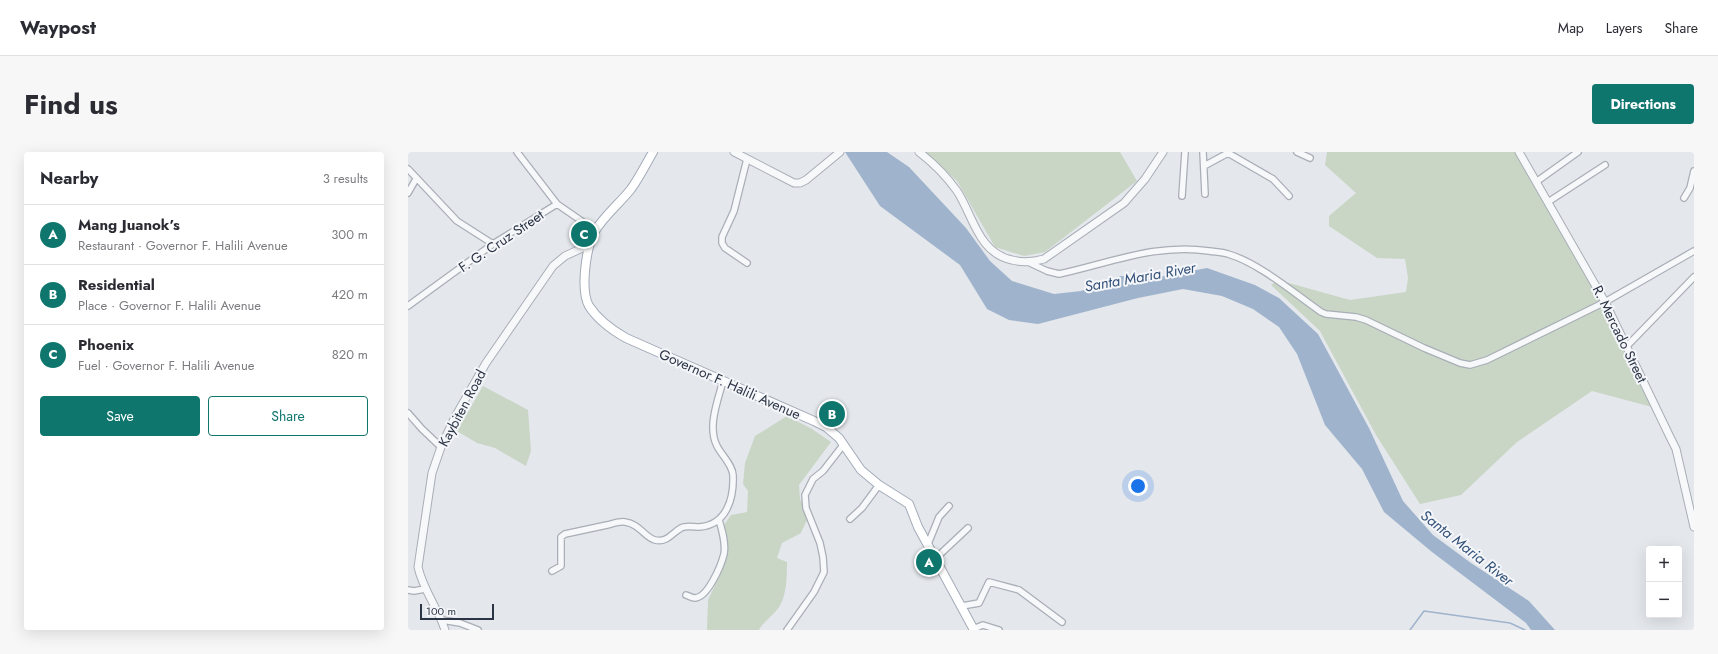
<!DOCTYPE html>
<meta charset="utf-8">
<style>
body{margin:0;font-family:Jost,sans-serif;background:#f7f7f7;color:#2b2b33}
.controls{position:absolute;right:12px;bottom:12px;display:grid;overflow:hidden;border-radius:4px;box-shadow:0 4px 16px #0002}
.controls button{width:36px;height:36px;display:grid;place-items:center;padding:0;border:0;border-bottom:1px solid #e1e1e2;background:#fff;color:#2b2b33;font:20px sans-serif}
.scale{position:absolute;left:12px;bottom:10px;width:74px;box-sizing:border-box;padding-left:4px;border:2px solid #2b3445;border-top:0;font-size:11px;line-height:14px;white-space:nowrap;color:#2b3445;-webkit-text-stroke:3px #f4f6f9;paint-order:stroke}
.you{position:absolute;left:730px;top:334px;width:14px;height:14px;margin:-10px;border:3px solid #fff;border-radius:50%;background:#1a73e8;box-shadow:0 0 0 6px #1a73e833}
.badge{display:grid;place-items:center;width:26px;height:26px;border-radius:50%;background:#0f766e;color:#fff;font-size:13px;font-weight:700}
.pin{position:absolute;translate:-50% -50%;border:2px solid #fff;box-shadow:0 1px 4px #0006}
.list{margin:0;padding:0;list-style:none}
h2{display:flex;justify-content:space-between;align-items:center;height:52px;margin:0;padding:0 16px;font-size:17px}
h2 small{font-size:13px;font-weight:400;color:#7c7c81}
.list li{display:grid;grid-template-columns:26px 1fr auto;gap:12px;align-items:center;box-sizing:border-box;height:60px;padding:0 16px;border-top:1px solid #e1e1e2}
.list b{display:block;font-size:15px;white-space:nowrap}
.list p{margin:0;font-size:13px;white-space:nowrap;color:#7c7c81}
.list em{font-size:13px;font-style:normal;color:#7c7c81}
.actions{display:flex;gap:8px;padding:12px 16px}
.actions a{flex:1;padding:9px 0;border:1px solid #0f766e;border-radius:4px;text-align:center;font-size:14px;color:#0f766e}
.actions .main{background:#0f766e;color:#fff}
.map{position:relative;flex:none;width:1286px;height:478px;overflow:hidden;border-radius:4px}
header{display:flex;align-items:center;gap:24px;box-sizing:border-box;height:56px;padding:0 20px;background:#fff;border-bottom:1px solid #e1e1e2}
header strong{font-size:19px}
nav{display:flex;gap:22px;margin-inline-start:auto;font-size:14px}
.intro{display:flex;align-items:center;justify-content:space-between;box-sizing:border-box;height:96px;padding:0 24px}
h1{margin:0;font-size:28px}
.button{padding:10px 18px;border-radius:4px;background:#0f766e;color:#fff;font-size:14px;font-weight:700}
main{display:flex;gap:24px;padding:0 24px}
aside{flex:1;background:#fff;border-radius:4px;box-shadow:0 4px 16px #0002}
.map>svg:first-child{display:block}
.green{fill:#c9d6c5}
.water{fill:#9fb4cc}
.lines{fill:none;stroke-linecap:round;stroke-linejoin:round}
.stream{stroke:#9fb4cc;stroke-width:1.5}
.minor-casing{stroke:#a9aeb7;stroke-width:8}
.tertiary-casing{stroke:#a9aeb7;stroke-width:9}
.primary-casing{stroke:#a3abb8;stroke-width:10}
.minor{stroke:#f7f8fa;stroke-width:5.5}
.tertiary{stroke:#f7f8fa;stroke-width:7}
.primary{stroke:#fff;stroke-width:8}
.labels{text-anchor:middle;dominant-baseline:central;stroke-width:4;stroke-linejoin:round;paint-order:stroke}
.street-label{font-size:14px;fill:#2b3445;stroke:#f4f6f9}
.water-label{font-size:15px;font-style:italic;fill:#34527a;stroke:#f4f6f9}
</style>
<header>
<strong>Waypost</strong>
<nav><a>Map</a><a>Layers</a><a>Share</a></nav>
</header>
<div class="intro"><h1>Find us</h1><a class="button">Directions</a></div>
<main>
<aside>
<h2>Nearby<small>3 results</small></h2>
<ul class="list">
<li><span class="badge">A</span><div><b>Mang Juanok’s</b><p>Restaurant · Governor F. Halili Avenue</p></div><em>300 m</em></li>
<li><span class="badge">B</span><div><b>Residential</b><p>Place · Governor F. Halili Avenue</p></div><em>420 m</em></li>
<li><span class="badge">C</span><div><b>Phoenix</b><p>Fuel · Governor F. Halili Avenue</p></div><em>820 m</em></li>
</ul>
<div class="actions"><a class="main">Save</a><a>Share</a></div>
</aside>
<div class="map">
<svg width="1286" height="478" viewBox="0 0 1286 478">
<rect width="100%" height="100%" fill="#e4e7ec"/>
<path class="green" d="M516 0H712L729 29 637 100 616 104 587 95 549 29Z
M919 0H1108L1178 122 1244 255 1184 239 1109 290 1053 343 1012 352 968 283 912 179 863 133 870 128 942 148 998 140 1000 126 997 107 969 106 921 74V64L948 41 917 13Z
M75 234 120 258 123 299 118 314 87 296 69 291 49 279Z
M379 264 404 277 423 290 391 333 392 347 401 367 398 370 393 381 374 391 369 406 379 410C379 424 379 448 368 459 362 466 355 470 351 478H299L300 448 314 419 320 396 316 373 323 363 339 360 340 339 335 332 337 311 347 284Z"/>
<path class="water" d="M437 0H479L501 15 558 76 582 109 604 129 646 142 673 139 713 124 746 126 799 116 847 133 871 146 910 182 961 276 995 349 1025 383 1063 411 1121 449 1147 478H1123L1118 471 1024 400 976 360 954 317 917 273 889 202 871 175 845 157 814 144 775 137 730 146 630 172 601 168 579 157 552 113 472 54Z"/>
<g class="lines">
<path class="stream" d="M1002 478 1016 459 1102 471 1117 478"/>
<defs>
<path id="minor" d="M109 0 149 52 188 79
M795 0 797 42
M889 0 902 6
M339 7 326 59 314 85V91L317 96 339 111
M796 14 820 1 865 27 881 44
M0 17 49 69 85 92
M1128 30 1170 0
M0 41 8 27
M774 44 777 0
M1276 46 1282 36 1286 19
M1140 50 1197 13
M622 111 639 119 651 122C702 111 748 91 801 99 807 100 814 100 820 102 851 111 886 141 913 160L918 162 948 165 958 168 1016 196 1052 211 1062 213 1079 208 1197 150 1286 99
M0 154 85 92 149 52
M1219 194 1286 125
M0 261 14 277 33 295
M442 367 454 356 471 333
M520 392 531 365 541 354
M527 407 560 376
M144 419 153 414V385L157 382C171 379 185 376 199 373 204 372 211 369 217 370 232 372 236 385 247 388 259 391 264 381 273 376 278 373 286 375 291 375 319 373 326 346 325 323 324 312 314 304 309 294 299 275 310 248 315 229
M0 438 6 439 17 437
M278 443C281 444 284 446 287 446 300 445 313 414 316 402 318 391 314 378 311 368
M554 454 571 451 581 430 611 438 654 470
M34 468 52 471 70 478
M565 477 575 473 591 478
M379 478 406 440 416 420 415 405 412 391 398 356 397 343 405 327 415 319 436 292"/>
<path id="tertiary" d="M326 0 386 31H392L398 28 432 0
M511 0C524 10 539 25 549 39 565 63 570 101 604 108 616 111 625 110 636 107L716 51 737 27 755 0
M1111 0 1197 150 1262 285 1268 297 1286 375
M37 478C30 456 15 438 10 415L24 321 33 295 47 265 78 211 145 114 157 104 181 93"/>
<path id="primary" d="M245 0C238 12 231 26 223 37 212 51 196 64 187 79 178 95 172 138 181 154 190 168 204 178 218 186L406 269 418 275 431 286 453 318 471 333 501 352 510 375 566 478"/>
</defs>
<use href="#minor" class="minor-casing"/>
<use href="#tertiary" class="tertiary-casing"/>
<use href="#primary" class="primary-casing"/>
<use href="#minor" class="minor"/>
<use href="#tertiary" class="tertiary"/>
<use href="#primary" class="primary"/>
</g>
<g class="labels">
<g class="street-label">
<text transform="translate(93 89) rotate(-34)">F. G. Cruz Street</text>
<text transform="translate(1212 182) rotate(64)">R. Mercado Street</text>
<text transform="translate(322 232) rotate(24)">Governor F. Halili Avenue</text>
<text transform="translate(54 256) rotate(-62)">Kaybiten Road</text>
</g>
<g class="water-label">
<text transform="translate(732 125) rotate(-10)">Santa Maria River</text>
<text transform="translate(1059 396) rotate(38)">Santa Maria River</text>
</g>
</g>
</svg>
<div class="controls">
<button>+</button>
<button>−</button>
</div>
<div class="scale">100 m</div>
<div class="you"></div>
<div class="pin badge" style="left:521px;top:410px">A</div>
<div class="pin badge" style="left:424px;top:262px">B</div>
<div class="pin badge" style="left:176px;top:82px">C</div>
</div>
</main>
